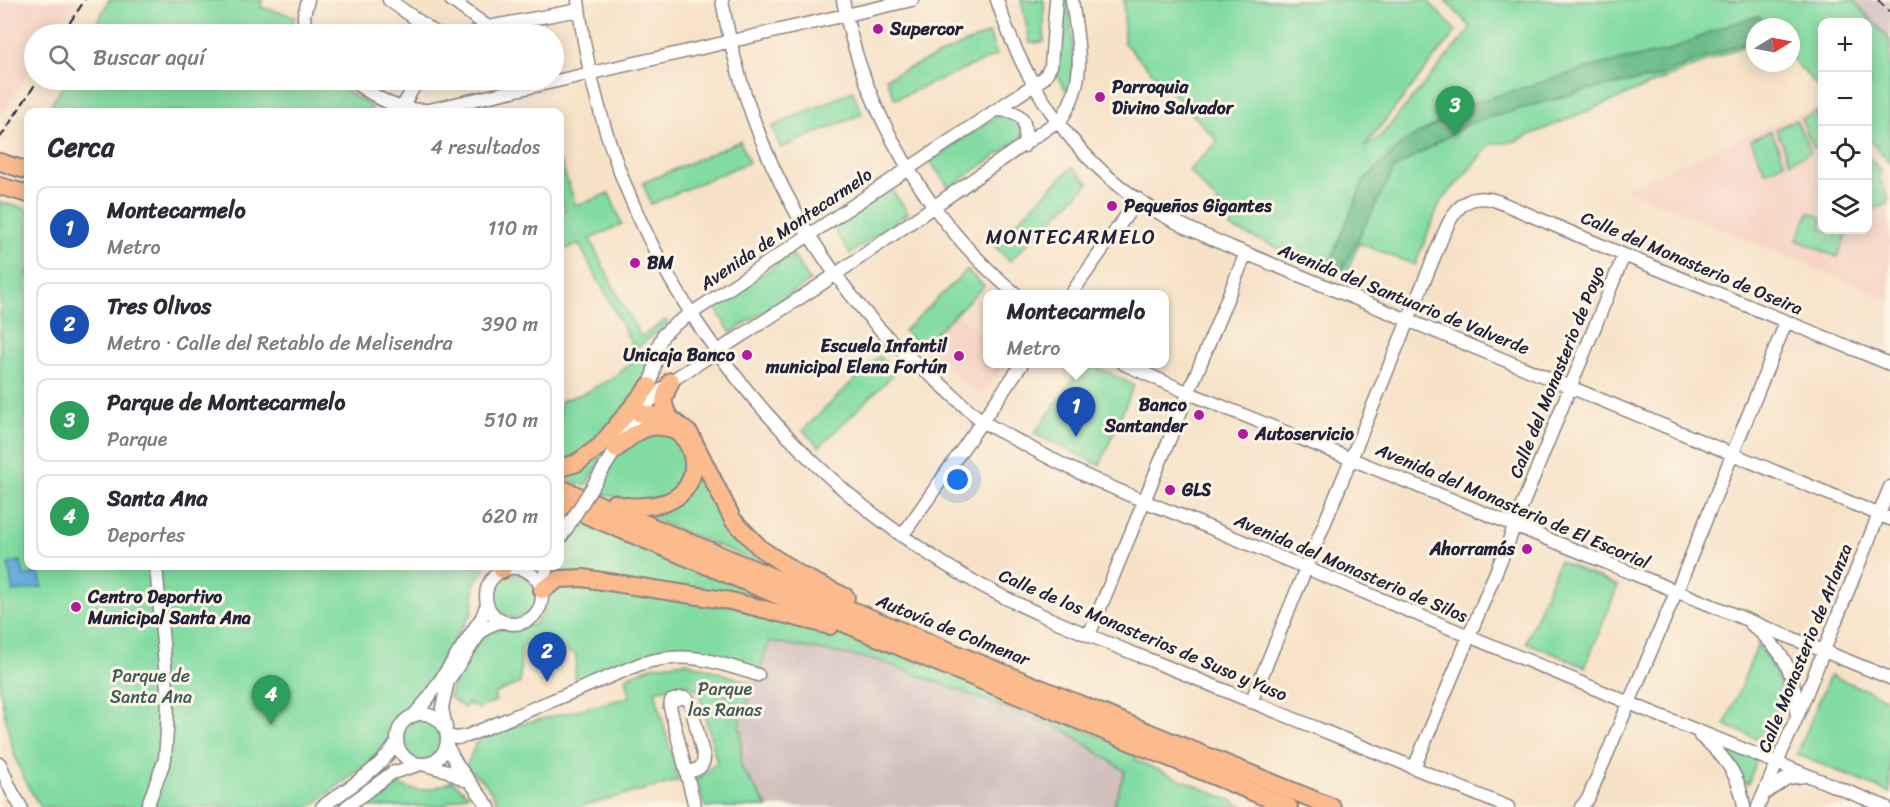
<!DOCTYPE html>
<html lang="es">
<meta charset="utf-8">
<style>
body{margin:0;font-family:Sriracha,sans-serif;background:#f7f7f7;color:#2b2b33}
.controls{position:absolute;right:18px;top:18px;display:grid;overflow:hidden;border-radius:12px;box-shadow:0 3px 15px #0003}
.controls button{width:54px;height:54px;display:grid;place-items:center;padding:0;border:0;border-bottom:2px solid #e1e1e2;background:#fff;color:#2b2b33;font:30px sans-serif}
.compass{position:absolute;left:1746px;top:18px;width:54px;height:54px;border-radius:50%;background:#fff;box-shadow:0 3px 15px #0003;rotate:80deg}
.you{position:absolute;left:958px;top:480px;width:21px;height:21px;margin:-15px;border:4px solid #fff;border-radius:50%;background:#1a73e8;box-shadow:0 0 0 9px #1a73e833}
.badge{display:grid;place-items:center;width:39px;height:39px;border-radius:50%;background:#b45309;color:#fff;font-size:20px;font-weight:700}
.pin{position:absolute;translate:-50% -50px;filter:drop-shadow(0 2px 3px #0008)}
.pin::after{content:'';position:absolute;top:32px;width:21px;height:18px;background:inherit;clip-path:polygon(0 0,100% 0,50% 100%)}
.popup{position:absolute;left:983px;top:290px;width:186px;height:78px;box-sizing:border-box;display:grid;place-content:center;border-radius:12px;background:#fff;filter:drop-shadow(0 2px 4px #0005);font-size:20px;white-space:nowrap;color:#7c7c81}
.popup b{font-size:22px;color:#2b2b33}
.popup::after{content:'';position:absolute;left:50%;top:100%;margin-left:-12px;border:12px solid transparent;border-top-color:#fff}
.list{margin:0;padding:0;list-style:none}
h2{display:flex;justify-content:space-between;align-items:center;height:78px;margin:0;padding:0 24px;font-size:26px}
h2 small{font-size:20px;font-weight:400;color:#7c7c81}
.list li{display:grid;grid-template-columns:39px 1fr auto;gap:18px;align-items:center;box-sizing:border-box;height:84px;margin:0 12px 12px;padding:0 12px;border:2px solid #e1e1e2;border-radius:12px}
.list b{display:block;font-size:22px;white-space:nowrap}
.list p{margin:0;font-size:20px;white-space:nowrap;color:#7c7c81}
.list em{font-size:20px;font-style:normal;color:#7c7c81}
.icon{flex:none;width:33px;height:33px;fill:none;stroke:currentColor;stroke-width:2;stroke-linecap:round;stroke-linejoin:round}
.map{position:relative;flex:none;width:1890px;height:807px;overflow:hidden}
.search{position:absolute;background:#fff;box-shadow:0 3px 15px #0003;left:24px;top:24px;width:540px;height:66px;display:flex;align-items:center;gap:15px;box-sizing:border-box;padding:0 21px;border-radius:33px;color:#7c7c81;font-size:22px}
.panel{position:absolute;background:#fff;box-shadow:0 3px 15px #0003;left:24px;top:108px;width:540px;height:462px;border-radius:12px}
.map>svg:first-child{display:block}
.built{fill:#f6d2c4}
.industrial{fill:#d1bfbe}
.green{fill:#82dca2;stroke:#527f6e;stroke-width:1.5}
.forest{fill:#69bc88;stroke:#466f62;stroke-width:1.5}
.water{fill:#6aaedf;stroke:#46688d;stroke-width:1.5}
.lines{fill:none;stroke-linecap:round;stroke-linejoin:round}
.minor-casing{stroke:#8c8282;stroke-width:15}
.highway-casing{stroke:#8c8282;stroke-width:20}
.minor{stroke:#fff;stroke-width:12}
.highway{stroke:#fbbb8c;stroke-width:16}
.rail{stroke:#22223b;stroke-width:2;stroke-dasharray:9 4.5;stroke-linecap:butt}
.minor-bridge-casing{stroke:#8c8282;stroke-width:15;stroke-linecap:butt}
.minor-bridge{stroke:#fff;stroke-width:12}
.poi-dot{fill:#b5179e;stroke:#fcf5e5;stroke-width:2}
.labels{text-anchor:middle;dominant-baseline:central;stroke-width:6;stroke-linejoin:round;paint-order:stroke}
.poi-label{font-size:18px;font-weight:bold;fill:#22223b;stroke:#fcf5e5;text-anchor:start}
.street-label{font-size:18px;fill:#22223b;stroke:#fcf5e5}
.park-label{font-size:18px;fill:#3f5a5a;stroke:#fcf5e5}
.neighbourhood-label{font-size:20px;letter-spacing:1.5px;fill:#22223b;stroke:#fcf5e5}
</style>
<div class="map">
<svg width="1890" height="807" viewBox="0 0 1890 807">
<rect width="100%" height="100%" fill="#fcf5e5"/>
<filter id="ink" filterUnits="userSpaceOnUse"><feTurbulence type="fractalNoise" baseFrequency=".0167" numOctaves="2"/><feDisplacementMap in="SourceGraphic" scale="12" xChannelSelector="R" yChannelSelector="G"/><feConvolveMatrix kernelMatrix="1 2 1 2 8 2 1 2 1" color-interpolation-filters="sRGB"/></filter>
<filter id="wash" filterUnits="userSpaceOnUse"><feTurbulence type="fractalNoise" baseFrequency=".008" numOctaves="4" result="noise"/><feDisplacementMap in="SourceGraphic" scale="24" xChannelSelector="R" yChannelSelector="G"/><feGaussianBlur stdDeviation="1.35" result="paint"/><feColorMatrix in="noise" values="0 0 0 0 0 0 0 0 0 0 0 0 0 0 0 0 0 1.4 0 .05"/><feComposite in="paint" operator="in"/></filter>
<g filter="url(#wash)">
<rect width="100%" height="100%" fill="#f7e2c8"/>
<path class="built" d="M0 0H75L53 34H34V63L0 118Z
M523 99V103L530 102 533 112H463Z
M1818 106 1822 110V230H1868V157L1890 180V299L1623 188Z
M956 314 987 339 988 364H1007L980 396 921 347Z"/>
<path class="industrial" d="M1853 0H1890V40L1858 5Z
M769 641 877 660 1065 730 1125 771 1114 807H768L741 767V729Z"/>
<path class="green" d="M109 0H262L261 7 294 16V34H91Z
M1021 0H1044V42L1030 43Z
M1061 0H1068C1071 31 1078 64 1069 94L1055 74 1057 68Z
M1124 0H1427L1456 31 1364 147 1379 138 1471 28 1445 0H1853L1890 40V163L1868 139V22H1822V91L1791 58V27H1755V41L1513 142 1491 144 1440 203 1415 265 1359 243 1345 276 1229 227 1232 219 1189 170 1218 141 1124 43Z
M989 33 997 55 895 99 886 78Z
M67 80H330L372 107 370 112H46Z
M853 91 862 114 781 148 772 127Z
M1816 112 1822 126V145L1814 148 1801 119Z
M999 115 1020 119 1022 137 1017 141 949 188 930 161Z
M1796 120 1811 152 1790 162 1776 129Z
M1771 131 1785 163 1765 172 1751 140Z
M740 141 749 162 651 204 643 183Z
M1868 157 1882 172 1879 178 1890 202 1871 211 1868 204Z
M560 160 576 206 609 193 622 224 590 239 615 290 641 337 666 320 668 324 622 359 620 356 632 344 579 244 560 251V212L565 210 560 195Z
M1072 167 1089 183 1010 261 993 245Z
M890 187 908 213 850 254 833 228Z
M0 202 28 209V566H487L475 582 472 612 424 688 428 691 421 700 396 720 389 739 378 756 310 807H41C13 768 9 736 0 690Z
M1809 212 1822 218V230H1848L1837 257 1797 240Z
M792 254 810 281 731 333 714 307Z
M967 270 984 286 921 347 904 331Z
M641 354 649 356 648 378 602 438 560 464V401L582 394 615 377Z
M879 356 895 373 819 447 803 430Z
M1084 364H1091L1134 385 1100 465 1034 434Z
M626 426 585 486 560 477V472Z
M667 433 686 451 688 478 669 496 632 502 597 492 615 457 643 434Z
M699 467 722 509 783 571H779L638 513 656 510Z
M580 519 802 613 549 576 550 566H560V550Z
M1559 561 1618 586 1585 667 1526 642Z
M493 596a22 22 0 1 1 44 0a22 22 0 1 1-44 0Z
M564 582 714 602 833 631 931 666 1140 753 1135 760 1246 807H1113L1125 771 1065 730 877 660 769 641 760 669C741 663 721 655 701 652 656 646 618 667 577 684L575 682 576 654 544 645 521 647 520 683 494 694 496 701 478 709 468 703 464 708 449 697C453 680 477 637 493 630 499 627 505 629 512 629 519 629 527 626 535 624L546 609 551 590Z
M1758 644C1787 683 1786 700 1769 744L1725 725Z
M686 662 755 684 739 728 741 729V767L768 807H705L696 779 708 772 712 765 717 763 700 696 697 690 686 684 655 691 678 781 578 807H501L485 783 466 767 478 738 502 729 630 697 626 677 654 666Z
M1830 675 1890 700V793L1797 754Z
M402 740a20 20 0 1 1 40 0a20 20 0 1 1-40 0Z
M1722 746 1757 758 1748 784 1744 782 1736 764Z
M452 781 468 794 445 804V806L358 807C365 801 380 787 388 784 396 781 404 787 411 789 425 792 440 787 452 781Z"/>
<path class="forest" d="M1759 16 1773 27H1755V38L1654 78 1586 90 1468 124 1394 169 1342 270 1329 264 1364 181 1402 143 1473 103 1602 64 1668 51 1727 25Z"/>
<path class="water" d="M21 561 24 576 39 573 42 587 13 592 8 564Z"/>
</g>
<g filter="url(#ink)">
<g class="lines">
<defs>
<path id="minor" d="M389 0 437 34
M451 0 488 27
M578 0C605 233 748 442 946 565 1018 610 1106 642 1185 674 1256 704 1327 732 1398 761 1435 776 1471 793 1508 807
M722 0C743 121 794 232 876 325 894 345 915 363 936 380 952 394 967 410 984 422 994 429 1006 434 1016 440 1068 469 1121 493 1177 514L1646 710 1886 807
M843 0C863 110 930 224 1016 294
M997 0C1023 83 1075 162 1151 208 1177 224 1205 236 1233 248L1890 519
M305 34 304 15 308 0
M471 34 488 27 579 10
M350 80C379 98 393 111 429 110L912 0
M401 109 418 80
M998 110C1025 111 1027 121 1024 146
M1071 294 1138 199
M1124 364 1189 393 1890 678
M644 407 671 381 820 285 1062 118C1088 78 1078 44 1072 0
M601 473 639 413 652 379 659 344 663 335 674 325 1044 78 1051 66 1056 0
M902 536 1022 364
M486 596a28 28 0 1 1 56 0a28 28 0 1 1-56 0Z
M542 587 547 566
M1752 625C1783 651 1796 671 1796 712
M1089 635 1246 253
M1251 702 1444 233C1454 209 1467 191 1497 201L1624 255 1890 364
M397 739a25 25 0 1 1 50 0a25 25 0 1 1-50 0Z
M413 716 427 700 482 617 487 604
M446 728 442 708 448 681 480 633 489 626 501 621
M448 736 457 738 467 736 640 664C686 650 714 661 758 675
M1700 736C1724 754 1740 776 1744 807
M447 746 458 766 489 807
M0 764 11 790 21 807
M425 765 448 771 464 780
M1414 768 1508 543 1521 508 1624 255
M687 772C696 770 703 769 704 758L690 702 686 698H680L671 701 670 707 695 807
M1767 792 1787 778 1805 776
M147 807 165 759 167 730 168 699 156 566
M322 807C347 788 380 770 397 742
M346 807 392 773 418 765
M1581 807 1588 799 1683 576 1786 322
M1758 807 1799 712 1890 487"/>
<path id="highway" d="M0 162 28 171
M0 186 28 194
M639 413 670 418 690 434 733 520 761 549 802 576 846 597
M670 418C660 402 664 397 671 381
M560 468 577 463 600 446 649 386
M560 488 957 654 1332 807
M614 503C627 508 641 507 655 505 714 496 698 419 651 427 637 430 627 440 616 449
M560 504 936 662 1289 807
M502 570 504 566
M542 590 559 579 583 578 731 601 830 626"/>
</defs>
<use href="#minor" class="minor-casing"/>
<use href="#highway" class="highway-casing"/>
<use href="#minor" class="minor"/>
<use href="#highway" class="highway"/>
<path class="rail" d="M1878 0 1890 13
M62 34 85 0
M0 138 38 80"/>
<defs>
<path id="minor-bridge" d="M560 539 601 473"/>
</defs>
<use href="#minor-bridge" class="minor-bridge-casing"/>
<use href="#minor-bridge" class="minor-bridge"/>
</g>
</g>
<g class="poi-dot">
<circle cx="878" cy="29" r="6"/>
<circle cx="1100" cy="97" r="6"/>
<circle cx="1112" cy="206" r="6"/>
<circle cx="635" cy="263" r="6"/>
<circle cx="747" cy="355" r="6"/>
<circle cx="959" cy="356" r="6"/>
<circle cx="1199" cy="415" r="6"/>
<circle cx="1243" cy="434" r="6"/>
<circle cx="1170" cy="490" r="6"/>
<circle cx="1527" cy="549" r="6"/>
<circle cx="76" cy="607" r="6"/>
</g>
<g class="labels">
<g class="poi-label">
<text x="890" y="29">Supercor</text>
<text x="1112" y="87">Parroquia<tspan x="1112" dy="21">Divino Salvador</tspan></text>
<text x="1124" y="206">Pequeños Gigantes</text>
<text x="647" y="263">BM</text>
<text x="947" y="346" text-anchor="end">Escuela Infantil<tspan x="947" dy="21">municipal Elena Fortún</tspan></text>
<text x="735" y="355" text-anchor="end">Unicaja Banco</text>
<text x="1187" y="405" text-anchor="end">Banco<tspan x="1187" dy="21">Santander</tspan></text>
<text x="1255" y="434">Autoservicio</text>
<text x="1182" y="490">GLS</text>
<text x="1515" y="549" text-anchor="end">Ahorramás</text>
<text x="88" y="597">Centro Deportivo<tspan x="88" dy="21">Municipal Santa Ana</tspan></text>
</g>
<g class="street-label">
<text transform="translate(786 229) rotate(-34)">Avenida de Montecarmelo</text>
<text transform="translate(1692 263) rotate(23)">Calle del Monasterio de Oseira</text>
<text transform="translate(1404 299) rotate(22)">Avenida del Santuario de Valverde</text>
<text transform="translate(1557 372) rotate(-68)">Calle del Monasterio de Poyo</text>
<text transform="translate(1513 506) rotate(23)">Avenida del Monasterio de El Escorial</text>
<text transform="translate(1351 568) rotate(23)">Avenida del Monasterio de Silos</text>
<text transform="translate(953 630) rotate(22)">Autovía de Colmenar</text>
<text transform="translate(1143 635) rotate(23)">Calle de los Monasterios de Suso y Yuso</text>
<text transform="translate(1805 648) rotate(-68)">Calle Monasterio de Arlanza</text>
</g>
<g class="park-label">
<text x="151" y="676">Parque de<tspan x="151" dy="21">Santa Ana</tspan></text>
<text x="725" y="689">Parque<tspan x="725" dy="21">las Ranas</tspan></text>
</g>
<g class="neighbourhood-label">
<text x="1071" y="237">MONTECARMELO</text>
</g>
</g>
</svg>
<div class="controls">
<button>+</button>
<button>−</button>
<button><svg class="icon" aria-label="locate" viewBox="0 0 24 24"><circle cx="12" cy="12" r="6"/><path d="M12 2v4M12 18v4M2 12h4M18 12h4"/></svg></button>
<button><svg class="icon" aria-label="layers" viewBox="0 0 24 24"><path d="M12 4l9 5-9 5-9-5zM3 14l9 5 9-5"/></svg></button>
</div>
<svg class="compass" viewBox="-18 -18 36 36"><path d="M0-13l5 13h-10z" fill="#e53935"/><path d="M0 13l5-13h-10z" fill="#7c7c81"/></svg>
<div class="you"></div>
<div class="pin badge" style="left:1076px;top:437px;background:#1a4fb4">1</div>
<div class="popup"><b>Montecarmelo</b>Metro</div>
<div class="pin badge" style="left:547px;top:682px;background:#1a4fb4">2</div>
<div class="pin badge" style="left:1455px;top:136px;background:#2e9e5b">3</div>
<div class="pin badge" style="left:271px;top:725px;background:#2e9e5b">4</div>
<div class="search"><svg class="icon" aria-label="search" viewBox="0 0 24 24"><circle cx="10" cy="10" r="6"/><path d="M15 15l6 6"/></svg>Buscar aquí</div>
<section class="panel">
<h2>Cerca<small>4 resultados</small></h2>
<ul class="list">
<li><span class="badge" style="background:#1a4fb4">1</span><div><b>Montecarmelo</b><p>Metro</p></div><em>110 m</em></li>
<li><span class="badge" style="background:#1a4fb4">2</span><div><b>Tres Olivos</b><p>Metro · Calle del Retablo de Melisendra</p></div><em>390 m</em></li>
<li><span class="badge" style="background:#2e9e5b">3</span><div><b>Parque de Montecarmelo</b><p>Parque</p></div><em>510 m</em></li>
<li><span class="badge" style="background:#2e9e5b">4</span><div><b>Santa Ana</b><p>Deportes</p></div><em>620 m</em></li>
</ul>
</section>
</div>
